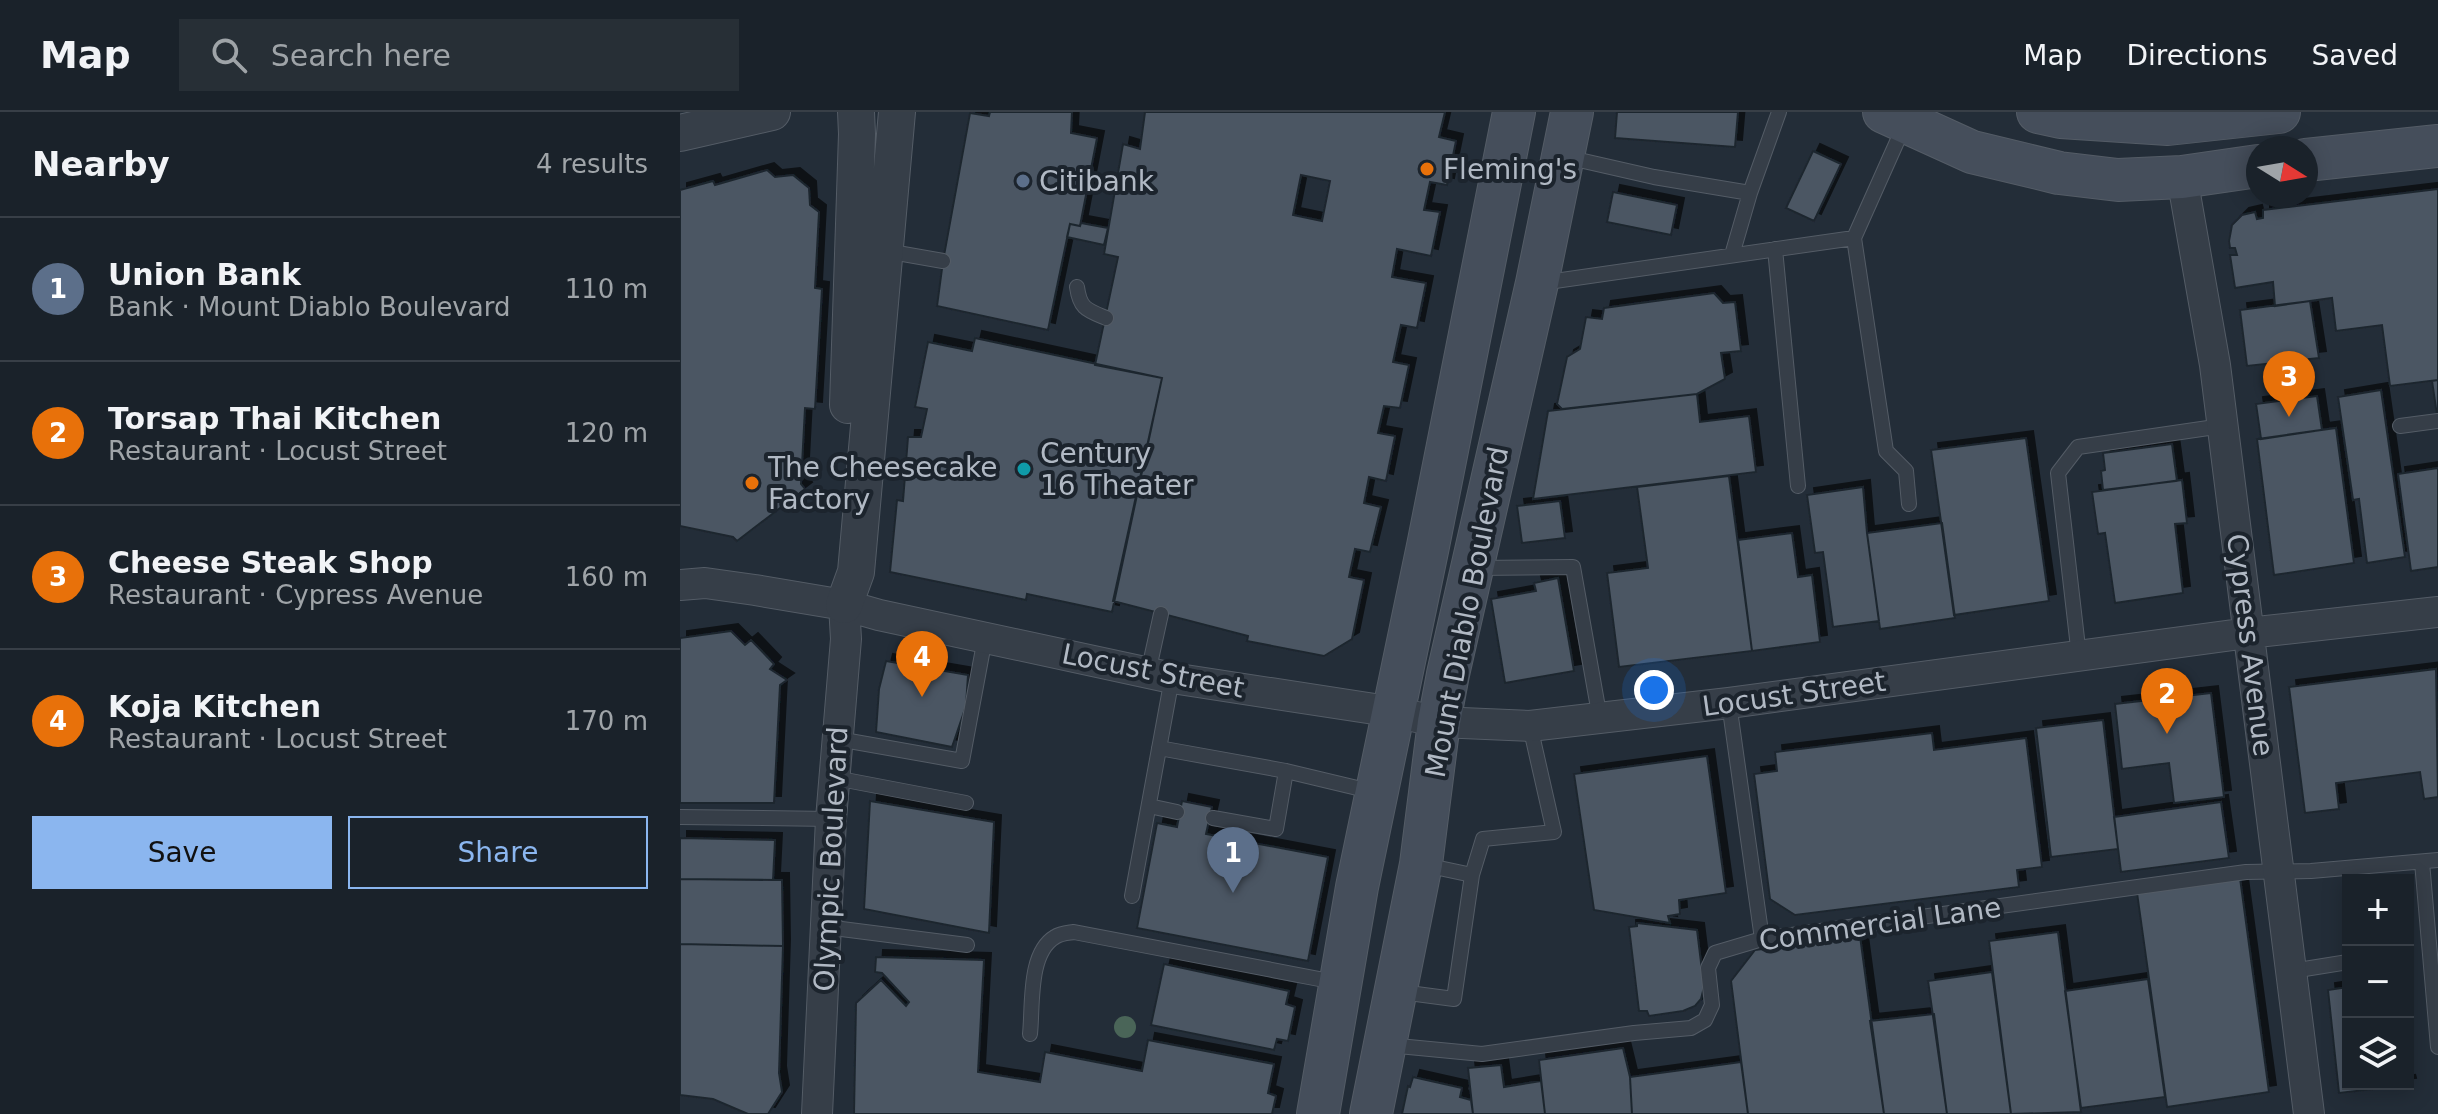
<!DOCTYPE html>
<meta charset="utf-8">
<style>
body{margin:0;font-family:"DejaVu Sans",sans-serif;background:#272f36;color:#f1f3f6}
.controls{position:absolute;right:24px;bottom:24px;display:grid;overflow:hidden;border-radius:0px;box-shadow:0 4px 20px #0003}
.controls button{width:72px;height:72px;display:grid;place-items:center;padding:0;border:0;border-bottom:2px solid #383f47;background:#1a222a;color:#f1f3f6;font:40px sans-serif}
.compass{position:absolute;left:1566px;top:24px;width:72px;height:72px;border-radius:50%;background:#1a222a;box-shadow:0 4px 20px #0003;rotate:101deg}
.you{position:absolute;left:974px;top:578px;width:28px;height:28px;margin:-20px;border:6px solid #fff;border-radius:50%;background:#1a73e8;box-shadow:0 0 0 12px #1a73e833}
.badge{display:grid;place-items:center;width:52px;height:52px;border-radius:50%;background:#8bb6ef;color:#fff;font-size:26px;font-weight:700}
.pin{position:absolute;translate:-50% -66px;filter:drop-shadow(0 2px 4px #0008)}
.pin::after{content:'';position:absolute;top:42px;width:28px;height:24px;background:inherit;clip-path:polygon(0 0,100% 0,50% 100%)}
.list{margin:0;padding:0;list-style:none}
h2{display:flex;justify-content:space-between;align-items:center;height:104px;margin:0;padding:0 32px;font-size:34px}
h2 small{font-size:26px;font-weight:400;color:#9fa4a8}
.list li{display:grid;grid-template-columns:52px 1fr auto;gap:24px;align-items:center;box-sizing:border-box;height:144px;padding:0 32px;border-top:2px solid #383f47}
.list b{display:block;font-size:30px;white-space:nowrap}
.list p{margin:0;font-size:26px;white-space:nowrap;color:#9fa4a8}
.list em{font-size:26px;font-style:normal;color:#9fa4a8}
.actions{display:flex;gap:16px;padding:24px 32px}
.actions a{flex:1;padding:18px 0;border:2px solid #8bb6ef;border-radius:0px;text-align:center;font-size:28px;color:#8bb6ef}
.actions .main{background:#8bb6ef;color:#111}
.icon{flex:none;width:44px;height:44px;fill:none;stroke:currentColor;stroke-width:2;stroke-linecap:round;stroke-linejoin:round}
.map{position:relative;flex:none;width:1758px;height:1002px;overflow:hidden}
header{display:flex;align-items:center;gap:48px;box-sizing:border-box;height:112px;padding:0 40px;background:#1a222a;border-bottom:2px solid #383f47}
header strong{font-size:38px}
nav{display:flex;gap:44px;margin-inline-start:auto;font-size:28px}
.search{width:560px;height:72px;background:#272f36;display:flex;align-items:center;gap:20px;box-sizing:border-box;padding:0 28px;border-radius:0px;color:#9fa4a8;font-size:30px}
main{display:flex}
aside{flex:1;background:#1a222a}
.map>svg:first-child{display:block}
.building{fill:#4b5763;stroke:#1e262f;stroke-width:2;fill-rule:evenodd;filter:url(#shadow)}
.lines{fill:none;stroke-linecap:round;stroke-linejoin:round}
.service-casing{stroke:#545c66;stroke-width:16}
.minor-casing{stroke:#545c66;stroke-width:32}
.tertiary-casing{stroke:#545c66;stroke-width:38}
.secondary-casing{stroke:#545c66;stroke-width:44}
.service{stroke:#363e48;stroke-width:14}
.minor{stroke:#363e48;stroke-width:30}
.tertiary{stroke:#363e48;stroke-width:36}
.secondary{stroke:#454e5b;stroke-width:42}
.tree{fill:#4a6558}
.food-dot{fill:#e8710a;stroke:#1c242d;stroke-width:3}
.service-dot{fill:#5c6f8a;stroke:#1c242d;stroke-width:3}
.culture-dot{fill:#0f9aa8;stroke:#1c242d;stroke-width:3}
.labels{text-anchor:middle;dominant-baseline:central;stroke-width:8;stroke-linejoin:round;paint-order:stroke}
.poi-label{font-size:28px;fill:#b1b9c4;stroke:#1c242d;text-anchor:start}
.street-label{font-size:28px;fill:#b1b9c4;stroke:#1c242d}
</style>
<header>
<strong>Map</strong>
<div class="search"><svg class="icon" aria-label="search" viewBox="0 0 24 24"><circle cx="10" cy="10" r="6"/><path d="M15 15l6 6"/></svg>Search here</div>
<nav><a>Map</a><a>Directions</a><a>Saved</a></nav>
</header>
<main>
<aside>
<h2>Nearby<small>4 results</small></h2>
<ul class="list">
<li><span class="badge" style="background:#5c6f8a">1</span><div><b>Union Bank</b><p>Bank · Mount Diablo Boulevard</p></div><em>110 m</em></li>
<li><span class="badge" style="background:#e8710a">2</span><div><b>Torsap Thai Kitchen</b><p>Restaurant · Locust Street</p></div><em>120 m</em></li>
<li><span class="badge" style="background:#e8710a">3</span><div><b>Cheese Steak Shop</b><p>Restaurant · Cypress Avenue</p></div><em>160 m</em></li>
<li><span class="badge" style="background:#e8710a">4</span><div><b>Koja Kitchen</b><p>Restaurant · Locust Street</p></div><em>170 m</em></li>
</ul>
<div class="actions"><a class="main">Save</a><a>Share</a></div>
</aside>
<div class="map">
<svg width="1758" height="1002" viewBox="0 0 1758 1002">
<defs>
<filter id="shadow"><feDropShadow dx="7" dy="-7" stdDeviation="0" flood-color="#0009"/></filter>
</defs>
<rect width="100%" height="100%" fill="#232d38"/>
<path class="building" d="M310 0H392L391 21 417 26 400 114 390 112 368 218 257 194 263 149 290 1 309 4Z
M465 0H765L759 25 776 29 767 73 750 70 744 98 760 100 751 144 717 137 712 165 746 171 737 216 721 213 713 250 729 253 720 296 704 294 698 321 715 324 706 369 689 365 684 391 701 395 690 440 675 437 669 465 684 468 672 527 644 544 567 529 568 524 433 489 482 266 415 253 438 145 424 142 443 32 460 37ZM621 63 650 69 642 109 613 103Z
M937 0H1058L1055 35 935 26Z
M1133 39 1161 52 1134 109 1106 96Z
M87 58 95 65 113 63 129 76 130 93 139 100 135 176 142 177 135 297 125 296 121 372 125 377 57 429 53 425 0 414V78L33 69 35 73Z
M1758 77V268L1710 274 1702 213 1656 219 1652 186 1595 194 1593 170 1555 176 1550 143H1557L1555 136H1550L1549 129 1552 113 1562 103 1575 100 1577 107 1583 106V98Z
M933 80 997 93 991 123 927 110Z
M401 111 428 116 424 133 387 125 390 112 400 114Z
M1034 181 1043 191 1055 190 1061 239 1041 241 1045 267 1017 282 882 297 877 292 887 245 900 237 906 205 922 207 924 196Z
M1630 189 1639 246 1567 254 1560 198Z
M295 226 482 266 432 500 347 482 346 488 210 460 217 388 223 389 228 325H241L247 297 235 295 248 230 292 239Z
M1758 268V310L1752 269Z
M1701 278 1725 445 1687 451 1679 387 1673 388 1658 285Z
M1017 282 1020 310 1069 304 1076 360 853 387 868 299Z
M1637 284 1642 318 1581 327 1576 292Z
M1656 316 1674 451 1594 463 1577 327Z
M1346 326 1369 489 1274 503 1251 338Z
M1492 332 1497 369 1423 378 1421 359 1425 358 1423 341Z
M1758 356V455L1731 459 1718 362Z
M1049 364 1072 539 939 555 927 461 968 456 957 375Z
M1502 368 1507 411 1495 412 1503 481 1435 491 1425 421 1418 422 1412 380Z
M1183 375 1187 421 1199 509 1153 515 1143 440 1135 441 1127 383Z
M880 389 885 426 842 431 837 394Z
M1262 411 1275 506 1200 517 1187 421Z
M1112 421 1118 465 1132 463 1140 530 1072 539 1058 428Z
M878 466 894 559 825 571 811 487 856 479 854 471Z
M51 519 65 533 71 528 94 552 90 557 107 568 100 573 94 691H0V526Z
M206 549 288 563 286 594 272 635 196 620 199 577Z
M1756 557 1758 685 1744 687 1740 660 1656 671 1659 697 1625 701 1609 575Z
M1531 581 1544 685 1494 691 1489 651 1442 657 1435 592Z
M1423 608 1438 737 1371 745 1356 616Z
M1252 621 1254 638 1346 626 1362 755 1337 758 1339 775 1115 803 1090 787 1074 662 1097 659 1095 640Z
M1027 644 1046 781 999 788 1000 802 988 804 990 811 914 798 894 662Z
M190 689 314 710 309 821 184 797Z
M502 689 532 695 526 722 648 745 628 849 457 816 477 711 497 715Z
M1541 690 1549 746 1441 760 1434 705Z
M0 726 95 728 93 768 0 767Z
M1560 766 1589 980 1487 995 1457 781Z
M0 767 102 768 103 834 0 832Z
M957 811 1017 818 1024 875 1021 887 1015 894 1003 899 969 904 967 899H959L949 815 957 814Z
M1378 820 1401 1000 1331 1002 1309 829Z
M1180 824 1204 1002H1068L1051 869 1075 838Z
M0 832 103 834 99 961 102 980 88 1002H68L33 987 0 983Z
M196 845 304 848 298 960 360 970 365 940 462 959 468 928 594 952 588 981 596 984 592 1002H174L176 891 201 868 226 894 229 890 202 861 195 860Z
M484 852 609 879 606 892 615 895 608 929 597 927 594 938 471 913Z
M1312 860 1331 1002H1267L1248 869Z
M1468 867 1485 985 1401 996 1385 879Z
M1668 875V972H1728V969L1729 973 1659 981 1648 878Z
M1254 902 1267 1002H1204L1190 909Z
M943 936 950 965 952 1002H865L859 948Z
M1061 950 1068 1002H952L950 965Z
M821 953 824 975 861 969 865 1002H793L788 956Z
M733 965 782 976 780 985 791 988 793 1002H722L728 974 730 975Z"/>
<g class="lines">
<defs>
<path id="service" d="M1224 14 1174 126 1206 339 1226 359 1229 392
M886 45 974 65 1070 81
M1095 137 1118 374
M206 139 263 149
M1052 143 1070 81 1099 0
M861 171 1174 126
M397 175C400 197 407 198 426 206
M1720 314 1758 309
M796 456 893 455 920 607
M1399 544 1378 361 1398 335 1542 314
M468 561 481 502
M1049 591 1082 827
M158 627 282 649 305 526
M479 636 606 659 694 680
M155 666 286 691
M469 694 497 700
M0 705 151 707
M533 706 596 717 606 659
M1742 750 1758 935
M745 753 792 763 803 727 874 720 850 614
M452 784 492 566
M146 815 287 833
M1612 859 1668 850
M721 880 774 887 792 763
M350 922C353 893 348 841 375 825 381 821 388 821 394 820L655 870
M708 933 802 942 954 921 1011 916 1025 908 1032 893 1028 856 1035 841 1082 827 1566 760 1631 759 1758 748"/>
<path id="minor" d="M1502 65 1535 253 1629 1002
M0 473 25 471 75 478 164 493 199 503 492 566 714 600 759 610 850 614 1049 591 1568 521 1758 500
M137 1002 151 707 166 527 164 493"/>
<path id="tertiary" d="M0 21 92 0
M168 293 177 22 176 0
M164 493 176 460 217 0"/>
<path id="secondary" d="M1204 0 1292 40 1379 61 1438 68 1502 65 1578 54
M1358 0 1381 5 1488 12 1599 0
M1626 48 1758 34
M638 1002 677 775 748 434 834 0
M691 1002 741 752 759 610 768 562 857 171 892 0"/>
</defs>
<use href="#service" class="service-casing"/>
<use href="#minor" class="minor-casing"/>
<use href="#tertiary" class="tertiary-casing"/>
<use href="#secondary" class="secondary-casing"/>
<use href="#service" class="service"/>
<use href="#minor" class="minor"/>
<use href="#tertiary" class="tertiary"/>
<use href="#secondary" class="secondary"/>
</g>
<circle class="tree" cx="445" cy="915" r="11"/>
<g class="food-dot">
<circle cx="747" cy="57" r="8"/>
<circle cx="72" cy="371" r="8"/>
</g>
<circle class="service-dot" cx="343" cy="69" r="8"/>
<circle class="culture-dot" cx="344" cy="357" r="8"/>
<g class="labels">
<g class="poi-label">
<text x="763" y="57">Fleming's</text>
<text x="359" y="69">Citibank</text>
<text x="360" y="341">Century<tspan x="360" dy="32">16 Theater</tspan></text>
<text x="88" y="355">The Cheesecake<tspan x="88" dy="32">Factory</tspan></text>
</g>
<g class="street-label">
<text transform="translate(787 500) rotate(-79)">Mount Diablo Boulevard</text>
<text transform="translate(1570 533) rotate(83)">Cypress Avenue</text>
<text transform="translate(473 559) rotate(11)">Locust Street</text>
<text transform="translate(1114 582) rotate(-8)">Locust Street</text>
<text transform="translate(151 747) rotate(-87)">Olympic Boulevard</text>
<text transform="translate(1200 812) rotate(-8)">Commercial Lane</text>
</g>
</g>
</svg>
<div class="controls">
<button>+</button>
<button>−</button>
<button><svg class="icon" aria-label="layers" viewBox="0 0 24 24"><path d="M12 4l9 5-9 5-9-5zM3 14l9 5 9-5"/></svg></button>
</div>
<svg class="compass" viewBox="-18 -18 36 36"><path d="M0-13l5 13h-10z" fill="#e53935"/><path d="M0 13l5-13h-10z" fill="#9fa4a8"/></svg>
<div class="you"></div>
<div class="pin badge" style="left:553px;top:781px;background:#5c6f8a">1</div>
<div class="pin badge" style="left:1487px;top:622px;background:#e8710a">2</div>
<div class="pin badge" style="left:1609px;top:305px;background:#e8710a">3</div>
<div class="pin badge" style="left:242px;top:585px;background:#e8710a">4</div>
</div>
</main>
